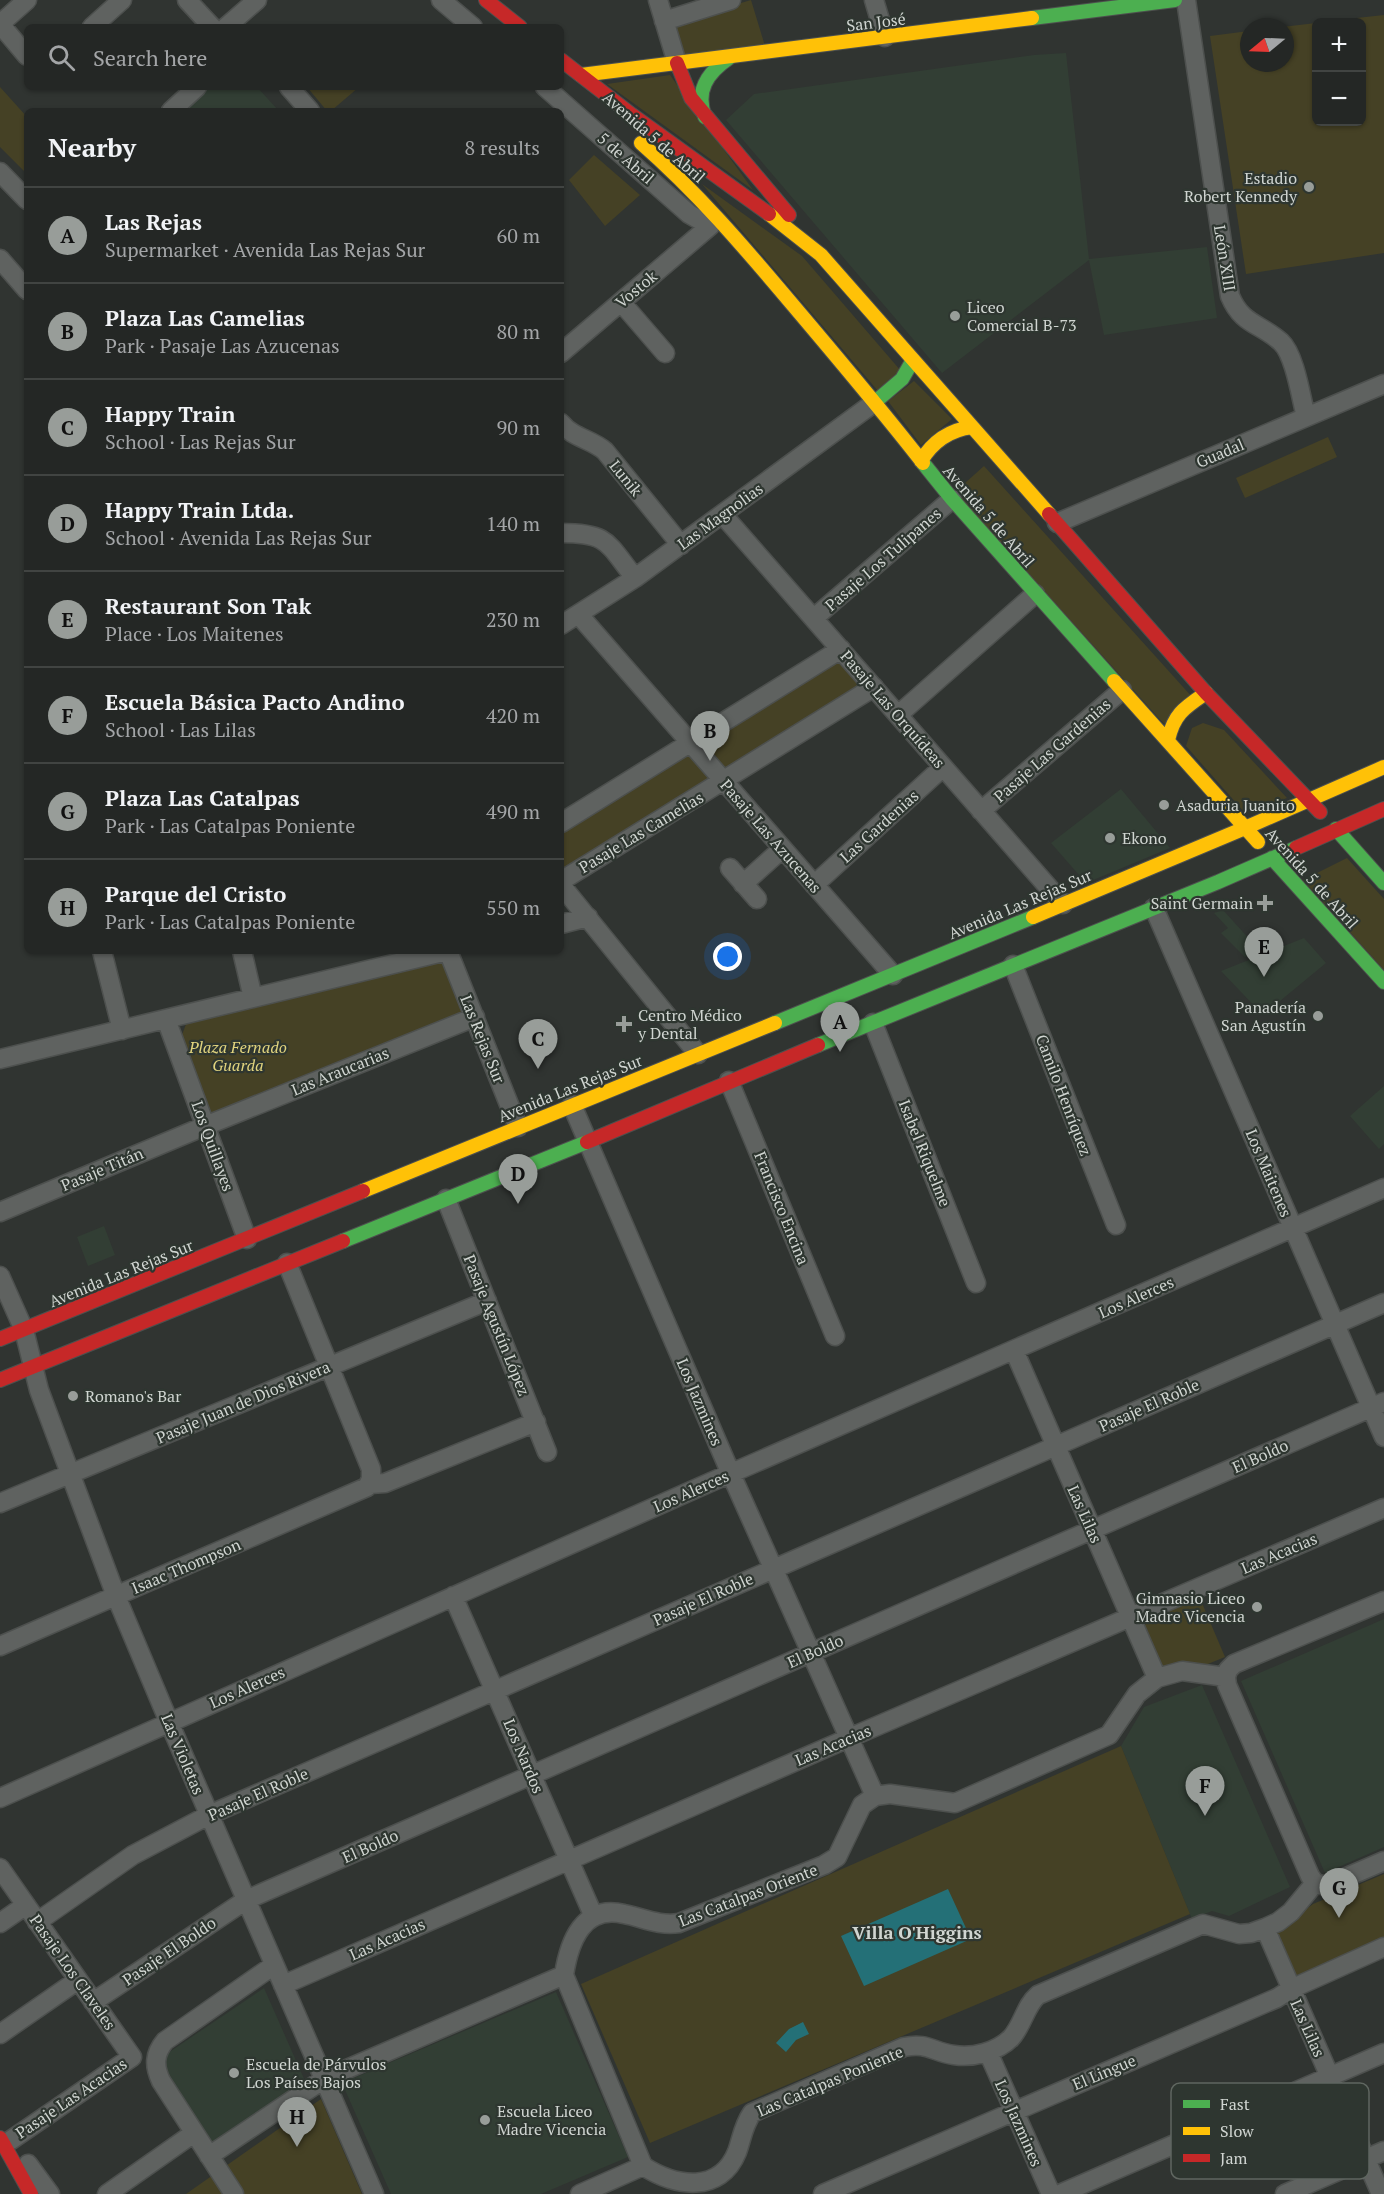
<!DOCTYPE html>
<meta charset="utf-8">
<style>
body{margin:0;font-family:"PT Serif",serif;background:#2c2f2d;color:#f1f3f6}
.controls{position:absolute;right:18px;top:18px;display:grid;overflow:hidden;border-radius:9px;box-shadow:0 2px 4px #0004}
.controls button{width:54px;height:54px;display:grid;place-items:center;padding:0;border:0;border-bottom:2px solid #414442;background:#242725;color:#f1f3f6;font:30px sans-serif}
.compass{position:absolute;left:1240px;top:18px;width:54px;height:54px;border-radius:50%;background:#242725;box-shadow:0 2px 4px #0004;rotate:251deg}
.you{position:absolute;left:728px;top:957px;width:21px;height:21px;margin:-15px;border:4px solid #fff;border-radius:50%;background:#1a73e8;box-shadow:0 0 0 9px #1a73e833}
.badge{display:grid;place-items:center;width:39px;height:39px;border-radius:50%;background:#989d99;color:#111;font-size:20px;font-weight:700}
.pin{position:absolute;translate:-50% -50px;filter:drop-shadow(0 2px 3px #0008)}
.pin::after{content:'';position:absolute;top:32px;width:21px;height:18px;background:inherit;clip-path:polygon(0 0,100% 0,50% 100%)}
.list{margin:0;padding:0;list-style:none}
h2{display:flex;justify-content:space-between;align-items:center;height:78px;margin:0;padding:0 24px;font-size:26px}
h2 small{font-size:20px;font-weight:400;color:#a3a5a7}
.list li{display:grid;grid-template-columns:39px 1fr auto;gap:18px;align-items:center;box-sizing:border-box;height:96px;padding:0 24px;border-top:2px solid #414442}
.list b{display:block;font-size:22px;white-space:nowrap}
.list p{margin:0;font-size:20px;white-space:nowrap;color:#a3a5a7}
.list em{font-size:20px;font-style:normal;color:#a3a5a7}
.icon{flex:none;width:33px;height:33px;fill:none;stroke:currentColor;stroke-width:2;stroke-linecap:round;stroke-linejoin:round}
.map{position:relative;flex:none;width:1384px;height:2194px;overflow:hidden}
.search{position:absolute;background:#242725;box-shadow:0 2px 4px #0004;left:24px;top:24px;width:540px;height:66px;display:flex;align-items:center;gap:15px;box-sizing:border-box;padding:0 21px;border-radius:9px;color:#a3a5a7;font-size:22px}
.panel{position:absolute;background:#242725;box-shadow:0 2px 4px #0004;left:24px;top:108px;width:540px;height:846px;border-radius:9px}
.map>svg:first-child{display:block}
.built{fill:#323e34}
.green{fill:#454125}
.water{fill:#247077}
.lines{fill:none;stroke-linecap:round;stroke-linejoin:round}
.street-casing{stroke:#4d504e;stroke-width:21}
.fast-casing{stroke:#4d504e;stroke-width:16}
.slow-casing{stroke:#4d504e;stroke-width:16}
.jam-casing{stroke:#4d504e;stroke-width:16}
.street{stroke:#5f6260;stroke-width:18}
.fast{stroke:#4caf50;stroke-width:14}
.slow{stroke:#ffc107;stroke-width:14}
.jam{stroke:#c62828;stroke-width:14}
.poi-dot{fill:#989d99;stroke:#2e3630;stroke-width:2}
.labels{text-anchor:middle;dominant-baseline:central;stroke-width:4.5;stroke-linejoin:round;paint-order:stroke}
.street-label{font-size:16px;fill:#d0d5d1;stroke:#2e3630}
.poi-label{font-size:16px;fill:#d0d5d1;stroke:#2e3630;text-anchor:start}
.park-label{font-size:16px;font-style:italic;fill:#e1d47e;stroke:#2e3630}
.neighbourhood-label{font-size:18px;font-weight:bold;fill:#d0d5d1;stroke:#2e3630}
.key{fill:#2e3630;stroke:#5f6660;stroke-width:1.5}
.key-label{font-size:16px;fill:#d0d5d1}
</style>
<div class="map">
<svg width="1384" height="2194" viewBox="0 0 1384 2194">
<rect width="100%" height="100%" fill="#303431"/>
<path class="built" d="M1066 53 1089 259 1207 247 1217 318 1104 335 1089 260 942 373 726 120 754 94 1034 55Z
M204 87H257L279 111H178Z
M1121 789 1170 848 1086 883 1051 843Z
M1223 910 1261 952 1245 957 1221 933 1228 928 1214 913Z
M1304 938 1326 963 1263 1015 1221 971Z
M1384 1086V1144L1379 1149 1350 1116Z
M104 1226 115 1255 88 1266 77 1237Z
M1384 1619V1847L1325 1873 1241 1681Z
M1202 1685 1290 1887 1229 1916 1212 1911 1192 1919 1121 1746 1144 1707Z
M264 1988 305 2081 214 2144 161 2065 162 2057Z
M556 1992 628 2157 541 2194H391L342 2083Z"/>
<path class="green" d="M751 0 765 46 684 58 674 23Z
M1384 15V253L1246 274 1210 36 1249 31V63H1285V27H1282L1316 23V122H1362V22H1320Z
M670 75 753 190 607 84Z
M0 87 27 117V174L0 147Z
M307 87H359L331 111H327Z
M594 155 640 195 605 226 569 180Z
M702 184 802 256 901 371 878 391Z
M914 381 952 419 921 445 888 401Z
M1328 437 1337 457 1245 498 1236 478Z
M984 466 1193 698 1164 724 955 492Z
M836 657 862 685 563 871 561 869V830Z
M1203 723 1224 730 1287 798 1245 813 1186 746 1192 728Z
M1347 858 1384 899V970L1303 880Z
M438 962 443 963 448 969 467 1016 209 1117 182 1035 186 1024Z
M1199 1596 1225 1657 1198 1668 1160 1671 1139 1621Z
M1121 1746 1190 1914 650 2143 581 1984Z
M1384 1874V1941L1295 1978 1276 1932 1313 1904Z
M321 2099 362 2194H186Z"/>
<path class="water" d="M948 1889 971 1939 864 1986 841 1936Z
M803 2022 809 2034 796 2040 786 2052 776 2043 789 2029Z"/>
<g class="lines">
<defs>
<path id="street" d="M187 0 212 27
M441 0 473 27
M658 0 677 63
M874 0 885 37
M1186 0 1230 296C1242 325 1260 323 1281 342 1295 355 1301 398 1306 417
M664 21 731 0
M0 24 27 56
M0 24 27 0
M92 27 122 0
M226 27 257 0
M289 87 310 111
M545 87 689 214 710 226 561 353
M171 111 197 87
M0 172 27 200
M0 259 27 290
M621 302 665 353
M561 423C573 438 591 439 605 451L681 545
M723 515 1063 904
M1057 523 1384 384
M561 533C609 533 607 543 635 578
M579 615 893 975
M814 618 952 499
M561 625 635 578 875 402
M898 715 1035 594
M981 811 1122 690
M561 823 841 649
M730 868 757 899
M561 881 874 687
M743 884 782 849
M561 885 698 1054
M814 885 943 767
M1154 908 1384 1437
M561 924 588 917
M102 951 122 1030
M242 951 253 998
M448 951 518 1127
M1013 965 1116 1225
M166 1019 247 1239
M873 1023 976 1283
M0 1059 447 951
M729 1081 835 1336
M572 1105 731 1474 875 1796
M446 1199 547 1452
M0 1212 205 1126 475 1017
M0 1276 24 1330 39 1390 116 1596 169 1722 374 2194
M1014 1350 1157 1678
M370 1484 385 1483 536 1422
M0 1503 487 1301
M453 1596 594 1917
M0 1646 367 1487 371 1479V1469L287 1263
M1226 1677 1227 1685 1310 1876 1315 1883
M1226 1677 1228 1670 1234 1664 1384 1601
M0 1798 711 1482 1384 1188
M0 1868 132 2057
M1315 1883 1326 1886 1384 1861
M37 1922 133 1855 209 1815 1384 1303
M0 1923 26 1905
M1265 1928 1381 2194
M564 1975C569 1942 583 1904 624 1914 644 1918 659 1926 679 1923L824 1865 837 1857 862 1805 875 1796 890 1794 955 1803 1109 1735 1137 1694 1157 1678 1182 1671 1226 1677
M564 1975 643 2166
M283 1985 849 1738 1384 1508
M93 2002 246 1900 1384 1402
M0 2034 78 1980
M988 2052 1051 2194
M11 2140 132 2057
M209 2156 324 2079 564 1975
M28 2164 50 2194
M643 2166C676 2187 720 2194 737 2152 742 2138 743 2126 752 2113L904 2047C928 2042 932 2052 954 2055 973 2058 997 2052 1011 2038 1023 2025 1025 2006 1038 1995L1203 1924 1239 1934 1251 1933 1265 1928 1278 1922 1291 1912 1315 1883
M107 2194 194 2133
M234 2194 161 2081C154 2066 154 2054 165 2041L274 1965
M580 2194 643 2166
M823 2194 1277 1998 1291 1989 1384 1947
M1060 2194 1384 2053
M1285 2194 1384 2151"/>
<path id="fast" d="M1032 18 1175 0
M705 117C695 91 707 73 729 58
M875 402 902 379 913 360
M923 463 952 499 1114 681
M1336 829 1384 883
M1272 858 1384 982
M775 1023 1033 917
M818 1045 1218 882 1296 848
M343 1241 587 1142"/>
<path id="slow" d="M581 75 1032 18
M641 143C697 192 744 247 792 304 836 356 881 409 923 463
M769 214 821 255 1049 514
M921 461C933 441 949 430 972 427
M1114 681 1258 842
M1168 740C1174 714 1184 708 1206 693
M1033 917 1245 828 1384 767
M363 1191 775 1023"/>
<path id="jam" d="M486 0 520 27
M561 60 632 115 769 214
M677 63 691 98 789 215
M1049 514 1206 693 1320 812
M1296 848 1384 809
M587 1142 818 1045
M0 1339 363 1191
M0 1380 343 1241
M0 2138 31 2194"/>
</defs>
<use href="#street" class="street-casing"/>
<use href="#fast" class="fast-casing"/>
<use href="#slow" class="slow-casing"/>
<use href="#jam" class="jam-casing"/>
<use href="#street" class="street"/>
<use href="#fast" class="fast"/>
<use href="#slow" class="slow"/>
<use href="#jam" class="jam"/>
</g>
<g class="poi-dot">
<circle cx="1309" cy="187" r="6"/>
<circle cx="955" cy="316" r="6"/>
<circle cx="1164" cy="805" r="6"/>
<circle cx="1110" cy="838" r="6"/>
<path d="M1262 894h6v6h6v6h-6v6h-6v-6h-6v-6h6z"/>
<circle cx="1318" cy="1016" r="6"/>
<path d="M621 1015h6v6h6v6h-6v6h-6v-6h-6v-6h6z"/>
<circle cx="73" cy="1396" r="6"/>
<circle cx="1257" cy="1607" r="6"/>
<circle cx="234" cy="2073" r="6"/>
<circle cx="485" cy="2120" r="6"/>
</g>
<g class="labels">
<g class="street-label">
<text transform="translate(876 22) rotate(-7)">San José</text>
<text transform="translate(654 137) rotate(41)">Avenida 5 de Abril</text>
<text transform="translate(626 158) rotate(41)">5 de Abril</text>
<text transform="translate(1225 258) rotate(81)">León XIII</text>
<text transform="translate(636 289) rotate(-40)">Vostok</text>
<text transform="translate(1220 453) rotate(-23)">Guadal</text>
<text transform="translate(626 478) rotate(51)">Lunik</text>
<text transform="translate(720 516) rotate(-36)">Las Magnolias</text>
<text transform="translate(989 516) rotate(49)">Avenida 5 de Abril</text>
<text transform="translate(883 559) rotate(-41)">Pasaje Los Tulipanes</text>
<text transform="translate(893 709) rotate(49)">Pasaje Las Orquídeas</text>
<text transform="translate(1052 750) rotate(-41)">Pasaje Las Gardenias</text>
<text transform="translate(879 826) rotate(-42)">Las Gardenias</text>
<text transform="translate(641 832) rotate(-31)">Pasaje Las Camelias</text>
<text transform="translate(771 836) rotate(49)">Pasaje Las Azucenas</text>
<text transform="translate(1312 878) rotate(48)">Avenida 5 de Abril</text>
<text transform="translate(1020 904) rotate(-23)">Avenida Las Rejas Sur</text>
<text transform="translate(483 1039) rotate(68)">Las Rejas Sur</text>
<text transform="translate(340 1071) rotate(-22)">Las Araucarias</text>
<text transform="translate(570 1088) rotate(-22)">Avenida Las Rejas Sur</text>
<text transform="translate(1064 1095) rotate(69)">Camilo Henríquez</text>
<text transform="translate(213 1146) rotate(70)">Los Quillayes</text>
<text transform="translate(925 1153) rotate(68)">Isabel Riquelme</text>
<text transform="translate(102 1169) rotate(-23)">Pasaje Titán</text>
<text transform="translate(1269 1173) rotate(67)">Los Maitenes</text>
<text transform="translate(782 1208) rotate(68)">Francisco Encina</text>
<text transform="translate(121 1273) rotate(-22)">Avenida Las Rejas Sur</text>
<text transform="translate(1136 1297) rotate(-24)">Los Alerces</text>
<text transform="translate(497 1325) rotate(68)">Pasaje Agustín López</text>
<text transform="translate(243 1402) rotate(-23)">Pasaje Juan de Dios Rivera</text>
<text transform="translate(700 1402) rotate(67)">Los Jazmines</text>
<text transform="translate(1149 1405) rotate(-24)">Pasaje El Roble</text>
<text transform="translate(1260 1456) rotate(-24)">El Boldo</text>
<text transform="translate(691 1491) rotate(-24)">Los Alerces</text>
<text transform="translate(1085 1514) rotate(66)">Las Lilas</text>
<text transform="translate(1279 1553) rotate(-23)">Las Acacias</text>
<text transform="translate(186 1566) rotate(-23)">Isaac Thompson</text>
<text transform="translate(703 1599) rotate(-24)">Pasaje El Roble</text>
<text transform="translate(815 1651) rotate(-24)">El Boldo</text>
<text transform="translate(247 1687) rotate(-24)">Los Alerces</text>
<text transform="translate(833 1745) rotate(-23)">Las Acacias</text>
<text transform="translate(183 1754) rotate(67)">Las Violetas</text>
<text transform="translate(524 1756) rotate(67)">Los Nardos</text>
<text transform="translate(258 1794) rotate(-24)">Pasaje El Roble</text>
<text transform="translate(370 1846) rotate(-24)">El Boldo</text>
<text transform="translate(748 1895) rotate(-21)">Las Catalpas Oriente</text>
<text transform="translate(387 1939) rotate(-24)">Las Acacias</text>
<text transform="translate(169 1951) rotate(-34)">Pasaje El Boldo</text>
<text transform="translate(73 1972) rotate(55)">Pasaje Los Claveles</text>
<text transform="translate(1308 2028) rotate(66)">Las Lilas</text>
<text transform="translate(1104 2072) rotate(-23)">El Lingue</text>
<text transform="translate(830 2081) rotate(-23)">Las Catalpas Poniente</text>
<text transform="translate(71 2098) rotate(-34)">Pasaje Las Acacias</text>
<text transform="translate(1019 2123) rotate(66)">Los Jazmines</text>
</g>
<g class="poi-label">
<text x="1297" y="178" text-anchor="end">Estadio<tspan x="1297" dy="18">Robert Kennedy</tspan></text>
<text x="967" y="307">Liceo<tspan x="967" dy="18">Comercial B-73</tspan></text>
<text x="1176" y="805">Asaduria Juanito</text>
<text x="1122" y="838">Ekono</text>
<text x="1253" y="903" text-anchor="end">Saint Germain</text>
<text x="1306" y="1007" text-anchor="end">Panadería<tspan x="1306" dy="18">San Agustín</tspan></text>
<text x="638" y="1015">Centro Médico<tspan x="638" dy="18">y Dental</tspan></text>
<text x="85" y="1396">Romano's Bar</text>
<text x="1245" y="1598" text-anchor="end">Gimnasio Liceo<tspan x="1245" dy="18">Madre Vicencia</tspan></text>
<text x="246" y="2064">Escuela de Párvulos<tspan x="246" dy="18">Los Países Bajos</tspan></text>
<text x="497" y="2111">Escuela Liceo<tspan x="497" dy="18">Madre Vicencia</tspan></text>
</g>
<g class="park-label">
<text x="238" y="1047">Plaza Fernado<tspan x="238" dy="18">Guarda</tspan></text>
</g>
<g class="neighbourhood-label">
<text x="917" y="1932">Villa O'Higgins</text>
</g>
</g>
<rect x="1171" y="2083" width="198" height="96" rx="9" class="key"/>
<rect x="1183" y="2100" width="27" height="8" fill="#4caf50"/>
<rect x="1183" y="2127" width="27" height="8" fill="#ffc107"/>
<rect x="1183" y="2154" width="27" height="8" fill="#c62828"/>
<g class="key-label">
<text x="1220" y="2110">Fast</text>
<text x="1220" y="2137">Slow</text>
<text x="1220" y="2164">Jam</text>
</g>
</svg>
<div class="controls">
<button>+</button>
<button>−</button>
</div>
<svg class="compass" viewBox="-18 -18 36 36"><path d="M0-13l5 13h-10z" fill="#e53935"/><path d="M0 13l5-13h-10z" fill="#a3a5a7"/></svg>
<div class="you"></div>
<div class="pin badge" style="left:840px;top:1052px">A</div>
<div class="pin badge" style="left:710px;top:761px">B</div>
<div class="pin badge" style="left:538px;top:1069px">C</div>
<div class="pin badge" style="left:518px;top:1204px">D</div>
<div class="pin badge" style="left:1264px;top:977px">E</div>
<div class="pin badge" style="left:1205px;top:1816px">F</div>
<div class="pin badge" style="left:1339px;top:1918px">G</div>
<div class="pin badge" style="left:297px;top:2147px">H</div>
<div class="search"><svg class="icon" aria-label="search" viewBox="0 0 24 24"><circle cx="10" cy="10" r="6"/><path d="M15 15l6 6"/></svg>Search here</div>
<section class="panel">
<h2>Nearby<small>8 results</small></h2>
<ul class="list">
<li><span class="badge">A</span><div><b>Las Rejas</b><p>Supermarket · Avenida Las Rejas Sur</p></div><em>60 m</em></li>
<li><span class="badge">B</span><div><b>Plaza Las Camelias</b><p>Park · Pasaje Las Azucenas</p></div><em>80 m</em></li>
<li><span class="badge">C</span><div><b>Happy Train</b><p>School · Las Rejas Sur</p></div><em>90 m</em></li>
<li><span class="badge">D</span><div><b>Happy Train Ltda.</b><p>School · Avenida Las Rejas Sur</p></div><em>140 m</em></li>
<li><span class="badge">E</span><div><b>Restaurant Son Tak</b><p>Place · Los Maitenes</p></div><em>230 m</em></li>
<li><span class="badge">F</span><div><b>Escuela Básica Pacto Andino</b><p>School · Las Lilas</p></div><em>420 m</em></li>
<li><span class="badge">G</span><div><b>Plaza Las Catalpas</b><p>Park · Las Catalpas Poniente</p></div><em>490 m</em></li>
<li><span class="badge">H</span><div><b>Parque del Cristo</b><p>Park · Las Catalpas Poniente</p></div><em>550 m</em></li>
</ul>
</section>
</div>
